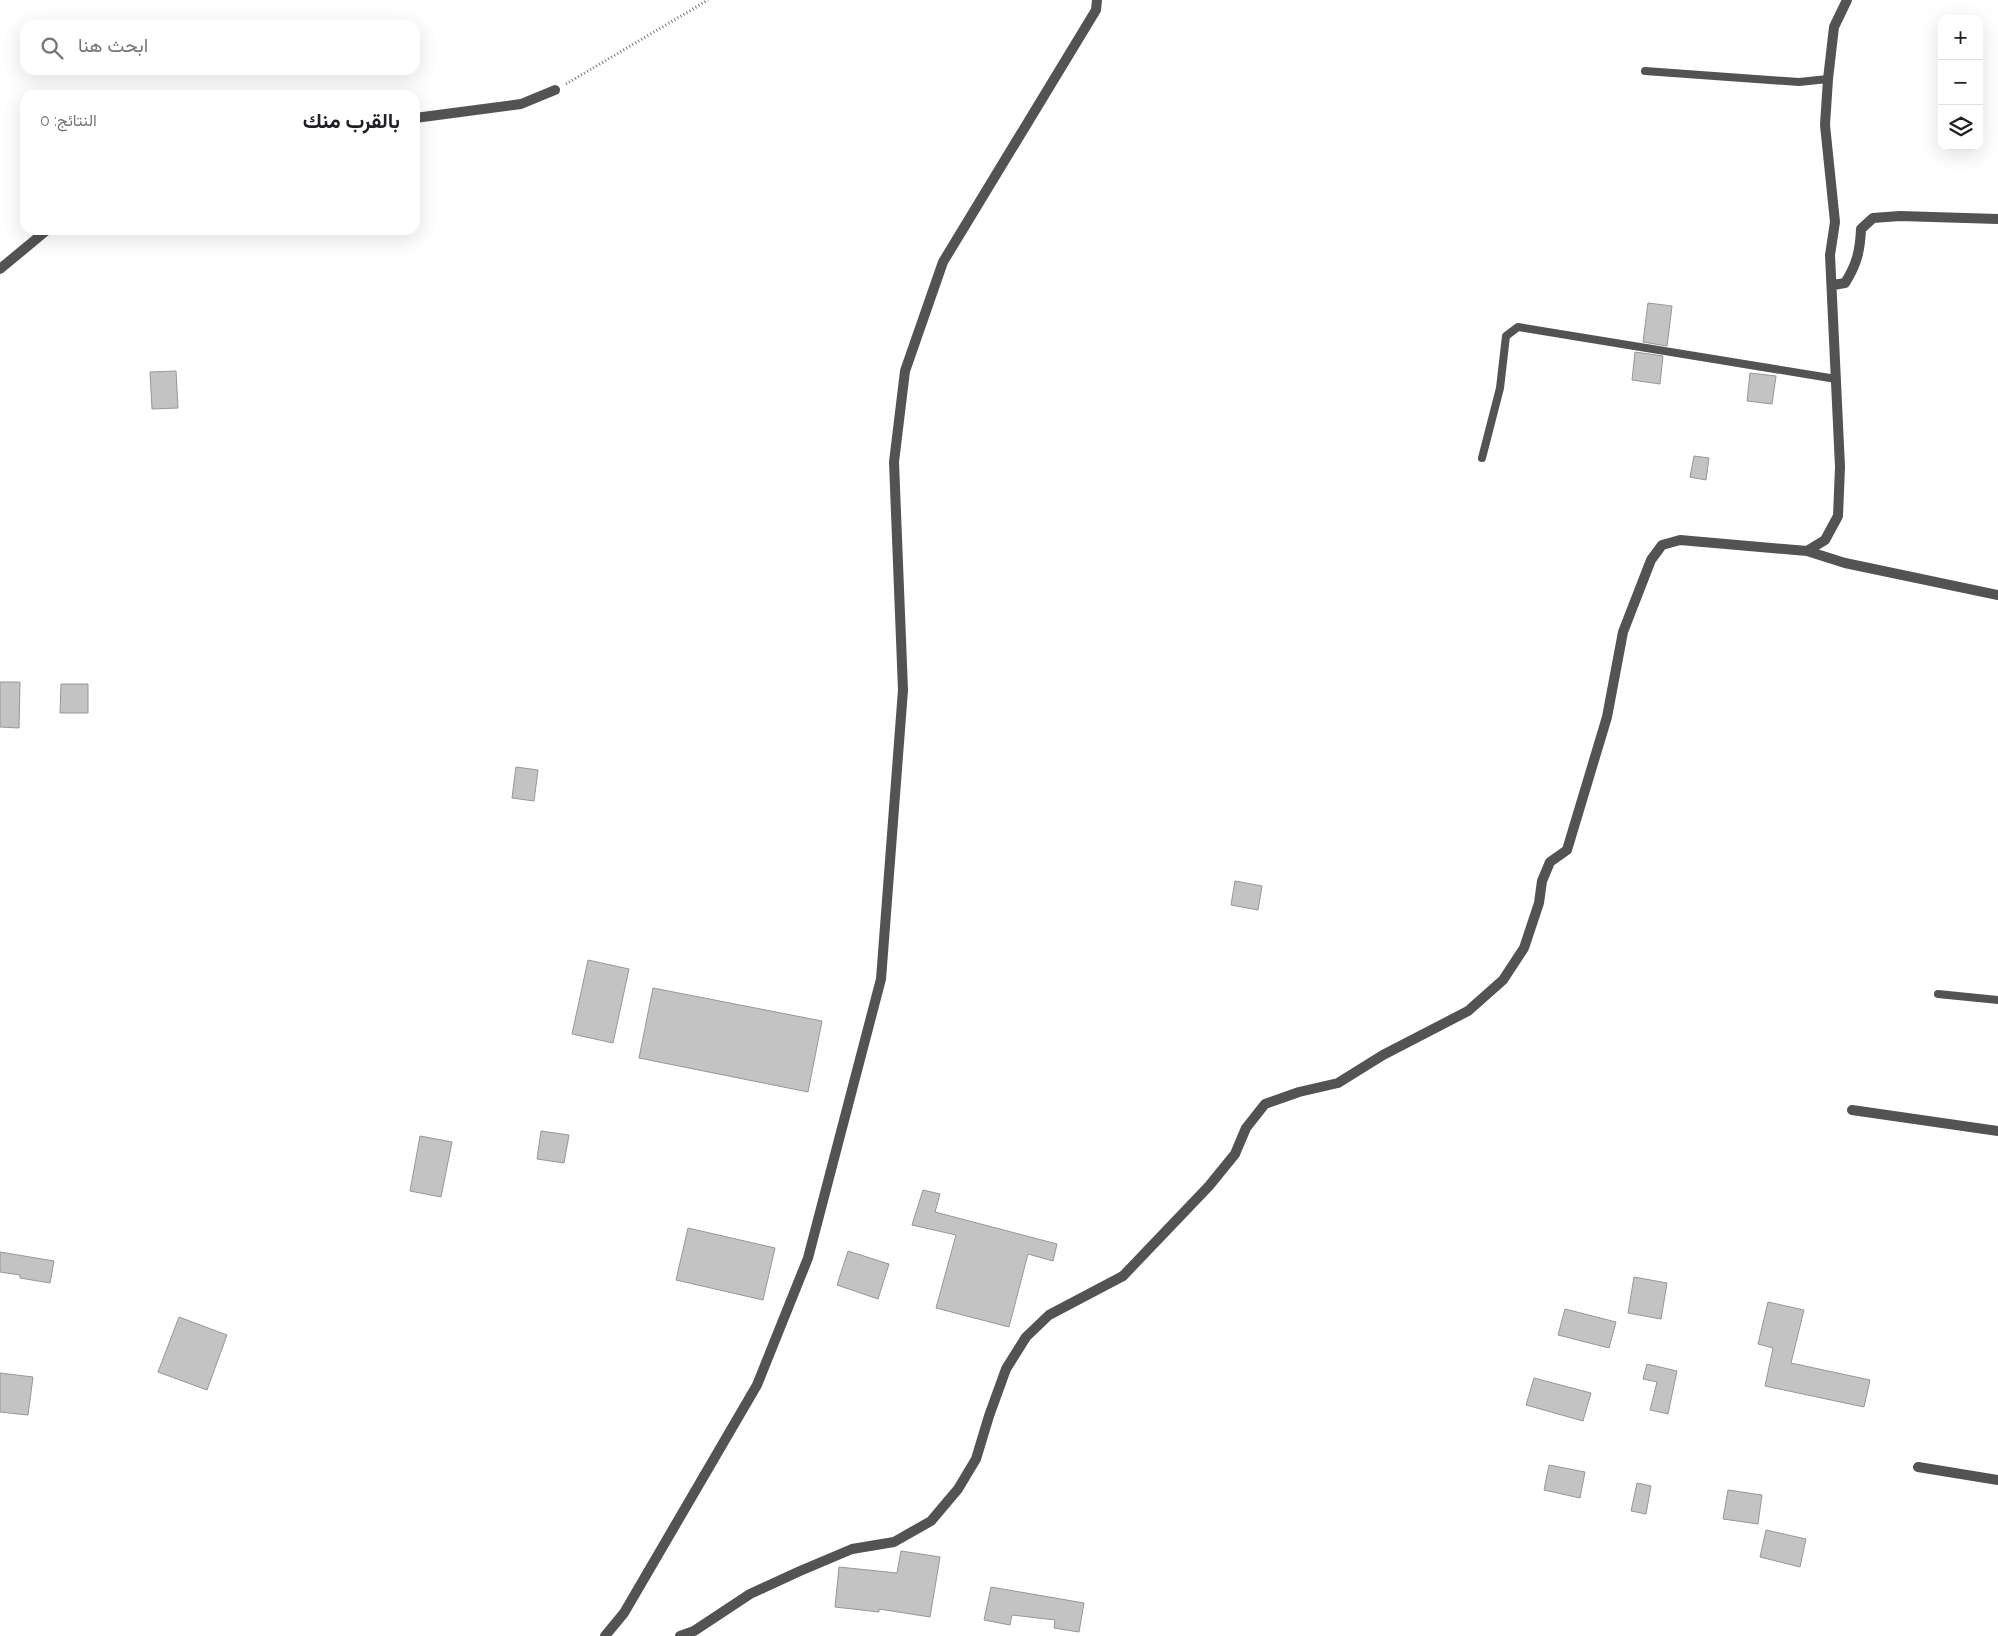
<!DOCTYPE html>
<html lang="ar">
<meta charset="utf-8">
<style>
body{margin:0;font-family:Raleway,Vazirmatn,sans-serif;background:#f2f2f2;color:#202124;direction:rtl}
.controls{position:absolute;right:15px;top:15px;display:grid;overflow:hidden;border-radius:10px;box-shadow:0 5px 20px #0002}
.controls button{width:45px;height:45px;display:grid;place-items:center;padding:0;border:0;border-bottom:1px solid #e0e0e0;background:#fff;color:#202124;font:25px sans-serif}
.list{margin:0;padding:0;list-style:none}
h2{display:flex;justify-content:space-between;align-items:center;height:65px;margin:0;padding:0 20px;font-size:21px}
h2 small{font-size:16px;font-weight:400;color:#757577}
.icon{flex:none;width:28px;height:28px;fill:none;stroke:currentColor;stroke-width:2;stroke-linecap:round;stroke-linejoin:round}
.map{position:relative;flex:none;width:1998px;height:1636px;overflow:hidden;direction:ltr}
.search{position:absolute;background:#fff;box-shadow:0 5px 20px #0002;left:20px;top:20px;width:400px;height:55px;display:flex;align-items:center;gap:12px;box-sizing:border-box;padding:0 18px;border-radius:15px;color:#757577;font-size:19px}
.panel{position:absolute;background:#fff;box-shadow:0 5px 20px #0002;left:20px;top:90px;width:400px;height:145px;border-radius:15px;direction:rtl}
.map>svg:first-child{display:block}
.building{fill:#c3c3c3;stroke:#979797}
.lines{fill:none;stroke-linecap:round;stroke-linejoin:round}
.path{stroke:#757575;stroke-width:3;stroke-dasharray:1 2.5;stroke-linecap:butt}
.service{stroke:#535353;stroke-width:8}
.minor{stroke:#535353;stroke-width:10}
</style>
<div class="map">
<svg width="1998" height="1636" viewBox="0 0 1998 1636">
<rect width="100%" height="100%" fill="#fff"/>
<path class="building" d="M1648 303 1672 306 1667 346 1643 342Z
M1635 352 1663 356 1660 384 1632 380Z
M176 371 178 408 152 409 150 372Z
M1750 373 1776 376 1772 404 1747 401Z
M1694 456 1709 458 1706 480 1690 477Z
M0 682H20L19 728 0 727Z
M61 684H88V713H60Z
M516 767 538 770 534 801 512 798Z
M1235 881 1262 886 1258 910 1231 905Z
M588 960 629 969 613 1043 572 1034Z
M653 988 822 1021 808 1092 639 1058Z
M541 1131 569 1135 564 1163 537 1159Z
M420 1136 452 1142 441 1197 410 1191Z
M923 1190 940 1194 935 1212 1057 1244 1053 1261 1028 1254 1009 1327 936 1308 956 1235 912 1225Z
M688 1228 775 1248 763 1300 676 1280Z
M848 1251 889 1264 878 1299 837 1285Z
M0 1252 54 1261 50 1283 20 1278V1275L0 1272Z
M1634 1277 1667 1283 1661 1319 1628 1313Z
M1768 1302 1804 1310 1791 1363 1870 1380 1864 1407 1765 1386 1773 1348 1758 1344Z
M1565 1309 1616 1322 1609 1348 1558 1335Z
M179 1317 227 1335 207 1390 158 1372Z
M1647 1364 1677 1371 1668 1414 1650 1410 1657 1382 1643 1379Z
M0 1373 33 1377 28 1415 0 1412Z
M1534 1378 1591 1393 1583 1421 1526 1405Z
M1549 1465 1585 1472 1580 1498 1544 1490Z
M1637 1483 1651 1486 1646 1514 1631 1511Z
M1728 1490 1762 1495 1758 1524 1723 1519Z
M1766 1530 1806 1539 1800 1567 1760 1557Z
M901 1551 940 1557 930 1617 879 1609V1612L835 1607 839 1567 897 1573Z
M991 1587 1084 1603 1079 1632 1054 1628 1055 1620 1012 1615 1010 1625 984 1620Z"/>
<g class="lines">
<path class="path" d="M566 84 708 0"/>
<path class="service" d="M1645 71 1799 82 1828 79
M1482 458 1500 388 1506 336 1518 327 1836 379
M1938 994 1998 1000"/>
<path class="minor" d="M415 118 521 104 555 90
M0 269 47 230
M1833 285 1845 283C1857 264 1860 251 1861 229L1873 218 1900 216 1998 219
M1807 551 1825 540 1838 516 1840 467 1830 255 1835 222 1825 125 1828 79 1834 27 1847 0
M1852 1110 1998 1131
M1918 1467 1998 1480
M605 1636 624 1613 757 1385 808 1258 881 979 903 690 894 462 905 371 943 262 1096 10 1097 0
M680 1636 694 1631 750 1594 800 1571 852 1549 894 1542 931 1521 958 1489 976 1459 989 1416 1006 1369 1026 1337 1049 1315 1123 1276 1209 1186 1235 1154 1246 1128 1265 1104 1299 1092 1338 1083 1383 1055 1468 1011 1503 980 1524 948 1539 903 1542 881 1550 862 1567 850 1607 717 1623 632 1651 560 1662 545 1680 540 1807 551 1845 563 1998 595"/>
</g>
</svg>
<div class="controls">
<button>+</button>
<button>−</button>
<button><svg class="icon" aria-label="layers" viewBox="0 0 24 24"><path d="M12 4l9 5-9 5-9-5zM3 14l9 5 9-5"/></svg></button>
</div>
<div class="search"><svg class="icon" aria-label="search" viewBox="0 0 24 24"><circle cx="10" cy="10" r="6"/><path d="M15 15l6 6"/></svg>ابحث هنا</div>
<section class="panel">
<h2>بالقرب منك<small>النتائج: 0</small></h2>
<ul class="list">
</ul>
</section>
</div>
